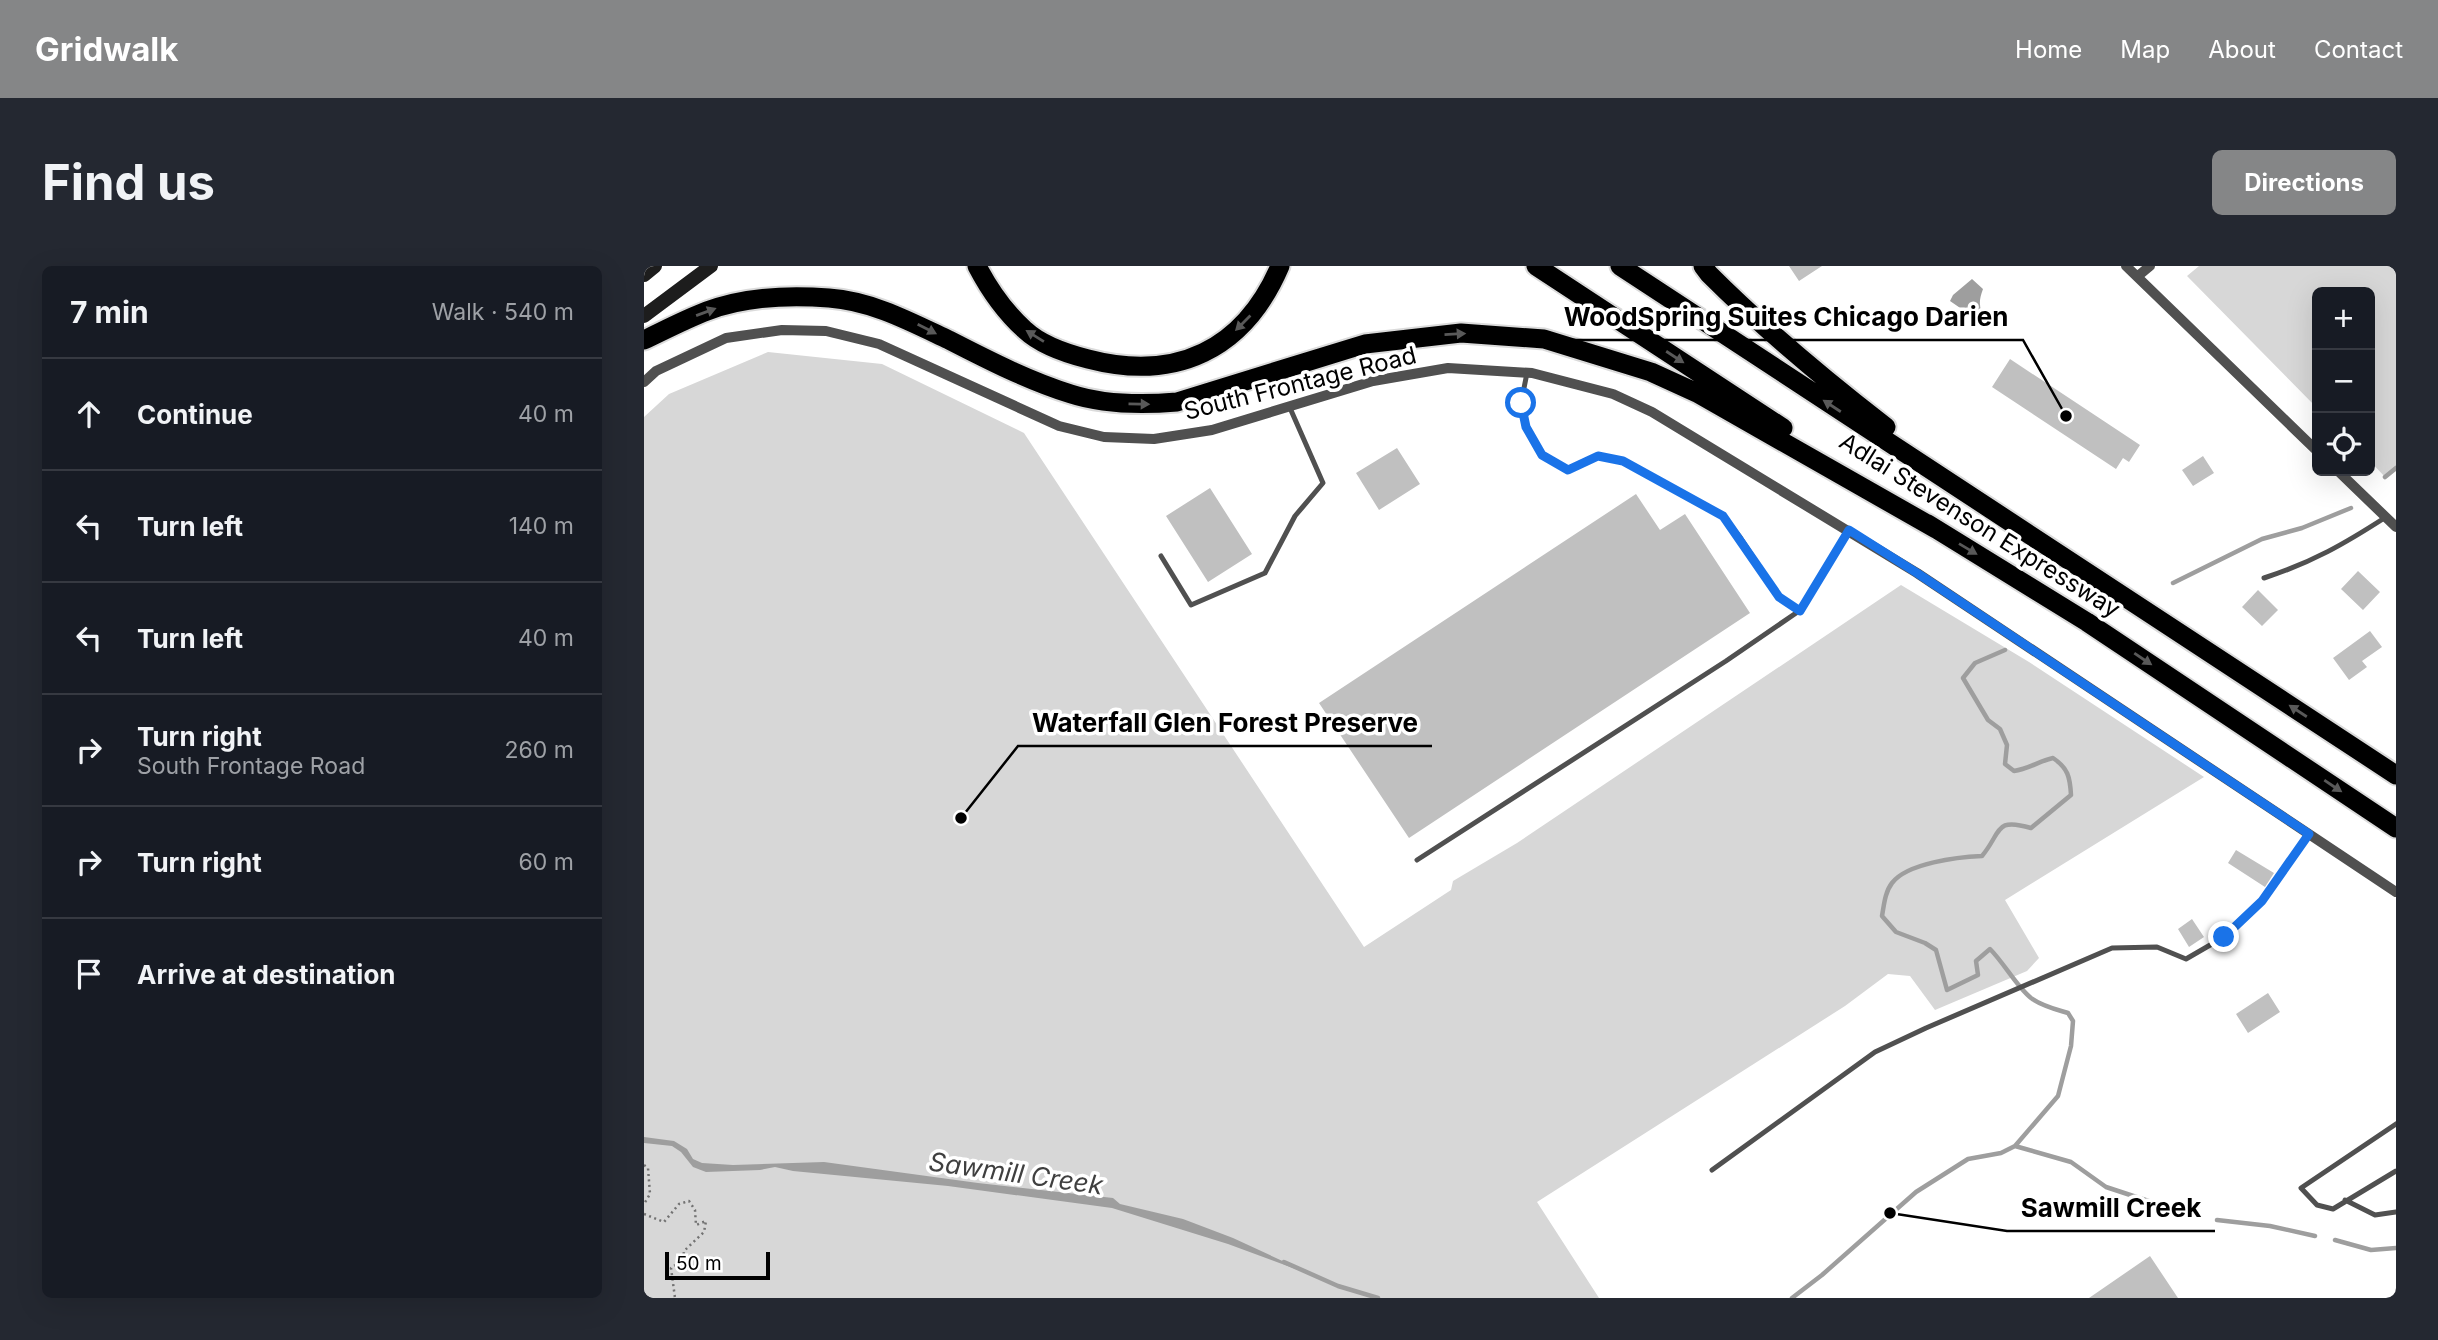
<!DOCTYPE html>
<meta charset="utf-8">
<style>
body{margin:0;font-family:Inter,sans-serif;background:#242831;color:#f1f3f6}
.controls{position:absolute;right:21px;top:21px;display:grid;overflow:hidden;border-radius:10px;box-shadow:0 7px 28px #0002}
.controls button{width:63px;height:63px;display:grid;place-items:center;padding:0;border:0;border-bottom:2px solid #363941;background:#171b24;color:#f1f3f6;font:35px sans-serif}
.scale{position:absolute;left:21px;bottom:18px;width:105px;box-sizing:border-box;padding-left:7px;border:4px solid #000;border-top:0;font-size:19px;line-height:24px;white-space:nowrap;color:#000;-webkit-text-stroke:5px #fff;paint-order:stroke}
.stop{position:absolute;width:21px;height:21px;margin:-16px;border:5px solid #1a73e8;border-radius:50%;background:#fff}
.stop.end{background:#1a73e8;border-color:#fff;box-shadow:0 2px 7px #0008}
.list{margin:0;padding:0;list-style:none}
h2{display:flex;justify-content:space-between;align-items:center;height:91px;margin:0;padding:0 28px;font-size:30px}
h2 small{font-size:23px;font-weight:400;color:#9ea1a6}
.list li{display:grid;grid-template-columns:46px 1fr auto;gap:21px;align-items:center;box-sizing:border-box;height:112px;padding:0 28px;border-top:2px solid #363941}
.list b{display:block;font-size:26px;white-space:nowrap}
.list p{margin:0;font-size:23px;white-space:nowrap;color:#9ea1a6}
.list em{font-size:23px;font-style:normal;color:#9ea1a6}
.icon{flex:none;width:38px;height:38px;fill:none;stroke:currentColor;stroke-width:2;stroke-linecap:round;stroke-linejoin:round}
.map{position:relative;flex:none;width:1752px;height:1032px;overflow:hidden;border-radius:10px}
header{display:flex;align-items:center;gap:42px;box-sizing:border-box;height:98px;padding:0 35px;background:#858687;color:#fff}
header strong{font-size:33px}
nav{display:flex;gap:38px;margin-inline-start:auto;font-size:24px}
.intro{display:flex;align-items:center;justify-content:space-between;box-sizing:border-box;height:168px;padding:0 42px}
h1{margin:0;font-size:49px}
.button{padding:18px 32px;border-radius:10px;background:#858687;color:#fff;font-size:24px;font-weight:700}
main{display:flex;gap:42px;padding:0 42px}
aside{flex:1;background:#171b24;border-radius:10px;box-shadow:0 7px 28px #0002}
.map>svg:first-child{display:block}
.green{fill:#d7d7d7}
.water{fill:#9e9e9e}
.lines{fill:none;stroke-linecap:round;stroke-linejoin:round}
.stream{stroke:#9e9e9e;stroke-width:4.5}
.building{fill:#c0c0c0}
.highway-casing{stroke:#dbdbdb;stroke-width:23}
.path{stroke:#727272;stroke-width:2.5;stroke-dasharray:2 3.5;stroke-linecap:butt}
.lane{stroke:#505050;stroke-width:5}
.street{stroke:#505050;stroke-width:10}
.secondary{stroke:#1d1d1d;stroke-width:14}
.highway{stroke:#000;stroke-width:19}
.oneway{fill:#595959}
.route{stroke:#1a73e8;stroke-width:9}
.labels{text-anchor:middle;dominant-baseline:central;stroke-width:7;stroke-linejoin:round;paint-order:stroke}
.street-label{font-size:24px;fill:#000;stroke:#fff}
.water-label{font-size:26px;font-style:italic;fill:#3f3f3f;stroke:#fff}
.leader{fill:none;stroke:#000;stroke-width:2.5}
.callout-dot{fill:#000;stroke:#fff;stroke-width:2.5}
.callout-label{font-size:26px;text-anchor:middle;font-weight:bold;fill:#000;stroke:#fff;stroke-width:7;stroke-linejoin:round;paint-order:stroke}
</style>
<header>
<strong>Gridwalk</strong>
<nav><a>Home</a><a>Map</a><a>About</a><a>Contact</a></nav>
</header>
<div class="intro"><h1>Find us</h1><a class="button">Directions</a></div>
<main>
<aside>
<h2>7 min<small>Walk · 540 m</small></h2>
<ul class="list">
<li><svg class="icon" aria-label="ahead" viewBox="0 0 24 24"><path d="M12 20V5M6 11l6-6 6 6"/></svg><div><b>Continue</b></div><em>40 m</em></li>
<li><svg class="icon" aria-label="left" viewBox="0 0 24 24"><path d="M17 20v-9H6M10 6l-5 5 5 5"/></svg><div><b>Turn left</b></div><em>140 m</em></li>
<li><svg class="icon" aria-label="left" viewBox="0 0 24 24"><path d="M17 20v-9H6M10 6l-5 5 5 5"/></svg><div><b>Turn left</b></div><em>40 m</em></li>
<li><svg class="icon" aria-label="right" viewBox="0 0 24 24"><path d="M7 20v-9h11M14 6l5 5-5 5"/></svg><div><b>Turn right</b><p>South Frontage Road</p></div><em>260 m</em></li>
<li><svg class="icon" aria-label="right" viewBox="0 0 24 24"><path d="M7 20v-9h11M14 6l5 5-5 5"/></svg><div><b>Turn right</b></div><em>60 m</em></li>
<li><svg class="icon" aria-label="arrive" viewBox="0 0 24 24"><path d="M6 21V4h12l-3 4 3 4H6"/></svg><div><b>Arrive at destination</b></div></li>
</ul>
</aside>
<div class="map">
<svg width="1752" height="1032" viewBox="0 0 1752 1032">
<rect width="100%" height="100%" fill="#fff"/>
<path class="green" d="M1555 0H1752V204L1741 211 1726 195V26H1673V142L1543 10Z
M124 86 238 98 380 167 720 681 807 624 809 615 873 577 1257 319 1385 396 1560 511 1361 634 1395 692 1383 705 1291 744 1266 710 1244 708 1201 740 893 936 955 1032H0V151L25 128Z"/>
<path class="water" d="M1328 13 1339 23C1334 36 1335 43 1342 55L1341 59 1306 35 1309 29Z
M0 871 30 875 43 883 49 893 58 897 89 899 180 896 334 917 469 932 476 938 539 953 589 972 673 1011 584 978 468 942 304 920 149 905 131 901 116 904 62 906 49 901 37 886 28 880 0 877Z"/>
<g class="lines">
<path class="stream" d="M1741 211 1752 202
M1529 317 1618 273 1658 262 1707 242
M1371 880 1427 896 1462 921 1547 949
M1573 954 1626 960 1671 970
M1691 974 1727 984 1752 982
M640 996 694 1020 734 1032
M1148 1032 1178 1009 1272 926 1324 893 1357 887 1371 880 1414 830 1427 780 1429 755 1424 747C1411 743 1398 740 1387 732 1373 721 1360 697 1346 683L1332 695 1334 709 1303 724 1292 684 1281 677 1252 666 1238 650C1240 639 1241 626 1248 617 1263 597 1314 591 1338 590 1358 566 1350 551 1387 562L1427 529C1426 511 1424 502 1409 492 1395 495 1385 503 1370 505L1361 498 1363 479 1356 463 1344 454 1319 412 1331 397 1361 384"/>
</g>
<path class="building" d="M1145 0H1178L1155 15Z
M1366 93 1496 179 1485 196 1479 192 1472 203 1348 121Z
M753 182 776 218 735 244 712 207Z
M1559 190 1570 207 1549 220 1538 204Z
M566 222 608 288 564 316 522 250Z
M992 228 1016 264 1041 248 1106 347 765 572 675 437Z
M1714 305 1736 326 1719 344 1697 323Z
M1614 324 1634 344 1618 360 1598 341Z
M1726 365 1738 381 1718 395 1723 401 1705 414 1689 392Z
M1592 584 1630 607 1621 621 1584 597Z
M1548 653 1560 671 1545 681 1534 663Z
M1624 727 1636 746 1604 767 1592 748Z
M1506 990 1534 1032H1445Z"/>
<g class="lines">
<defs>
<path id="highway" d="M333 0C345 23 362 47 381 64 397 79 424 88 444 93 532 116 600 84 636 0
M892 0 1139 162
M976 0 1752 509
M1059 0 1065 8C1121 64 1180 113 1242 161
M0 74C21 64 42 53 63 45 100 31 146 29 185 32 228 35 267 56 305 74 344 94 385 115 427 128 461 139 498 139 533 136L721 78 817 67 900 73 1007 106 1053 127 1292 263
M1284 258 1443 356 1752 562"/>
</defs>
<use href="#highway" class="highway-casing"/>
<path class="path" d="M0 899 4 902 6 928 0 938
M0 948 20 956 35 938 45 935 51 944 52 959 62 955 60 966 40 985 39 994 27 1002 31 1032"/>
<path class="lane" d="M883 107 877 137 882 161 898 189 924 204 954 190 980 195 1079 250 1096 271 1135 331 1155 345 1204 265
M517 290 547 339 621 307 651 250 679 217 646 142
M1620 312C1669 296 1700 278 1742 251
M773 594 1082 395 1155 345
M1752 858 1657 922 1673 939 1689 943 1752 905
M1068 904 1231 786 1282 762 1468 682 1513 681 1542 693 1580 671 1618 635 1665 568
M1701 934 1731 949 1752 946"/>
<path class="street" d="M1482 0 1673 185
M1494 10 1506 0
M0 116 12 105 82 72 138 64 182 65 235 78 415 160 460 171 510 173 568 164 729 115 804 102 888 107 969 128 1008 146 1273 307 1752 626
M1694 205 1752 261"/>
<path class="secondary" d="M0 9 11 0
M0 50 67 0"/>
<use href="#highway" class="highway"/>
</g>
<defs><path id="oneway-solid" d="M-6-.8H1V-3.2L6.5 0L1 3.2V.8H-6Z" transform="scale(1.75)"/></defs>
<g class="oneway">
<use href="#oneway-solid" transform="translate(62 46) rotate(-20)"/>
<use href="#oneway-solid" transform="translate(599 57) rotate(135)"/>
<use href="#oneway-solid" transform="translate(283 63) rotate(27)"/>
<use href="#oneway-solid" transform="translate(811 68) rotate(-3)"/>
<use href="#oneway-solid" transform="translate(391 70) rotate(-148)"/>
<use href="#oneway-solid" transform="translate(1031 91) rotate(33)"/>
<use href="#oneway-solid" transform="translate(495 138) rotate(1)"/>
<use href="#oneway-solid" transform="translate(1188 140) rotate(-147)"/>
<use href="#oneway-solid" transform="translate(1324 283) rotate(31)"/>
<use href="#oneway-solid" transform="translate(1499 393) rotate(34)"/>
<use href="#oneway-solid" transform="translate(1654 445) rotate(-147)"/>
<use href="#oneway-solid" transform="translate(1689 520) rotate(34)"/>
</g>
<g class="lines">
<path class="route" d="M877 137 882 161 898 189 924 204 954 190 979 195 1079 250 1135 331 1156 345 1205 264 1273 307 1665 568 1618 635 1580 671"/>
</g>
<g class="labels">
<g class="street-label">
<text transform="translate(656 117) rotate(-14)">South Frontage Road</text>
<text transform="translate(1336 259) rotate(32)">Adlai Stevenson Expressway</text>
</g>
<g class="water-label">
<text transform="translate(372 907) rotate(8)">Sawmill Creek</text>
</g>
</g>
<path class="leader" d="M1422 150L1379 74H906M317 552L374 480H788M1246 947L1363 965H1571"/>
<g class="callout-dot">
<circle cx="1422" cy="150" r="7"/>
<circle cx="317" cy="552" r="7"/>
<circle cx="1246" cy="947" r="7"/>
</g>
<g class="callout-label">
<text x="1142" y="60">WoodSpring Suites Chicago Darien</text>
<text x="581" y="466">Waterfall Glen Forest Preserve</text>
<text x="1467" y="951">Sawmill Creek</text>
</g>
</svg>
<div class="controls">
<button>+</button>
<button>−</button>
<button><svg class="icon" aria-label="locate" viewBox="0 0 24 24"><circle cx="12" cy="12" r="6"/><path d="M12 2v4M12 18v4M2 12h4M18 12h4"/></svg></button>
</div>
<div class="scale">50 m</div>
<div class="stop" style="left:877px;top:137px"></div>
<div class="stop end" style="left:1580px;top:671px"></div>
</div>
</main>
